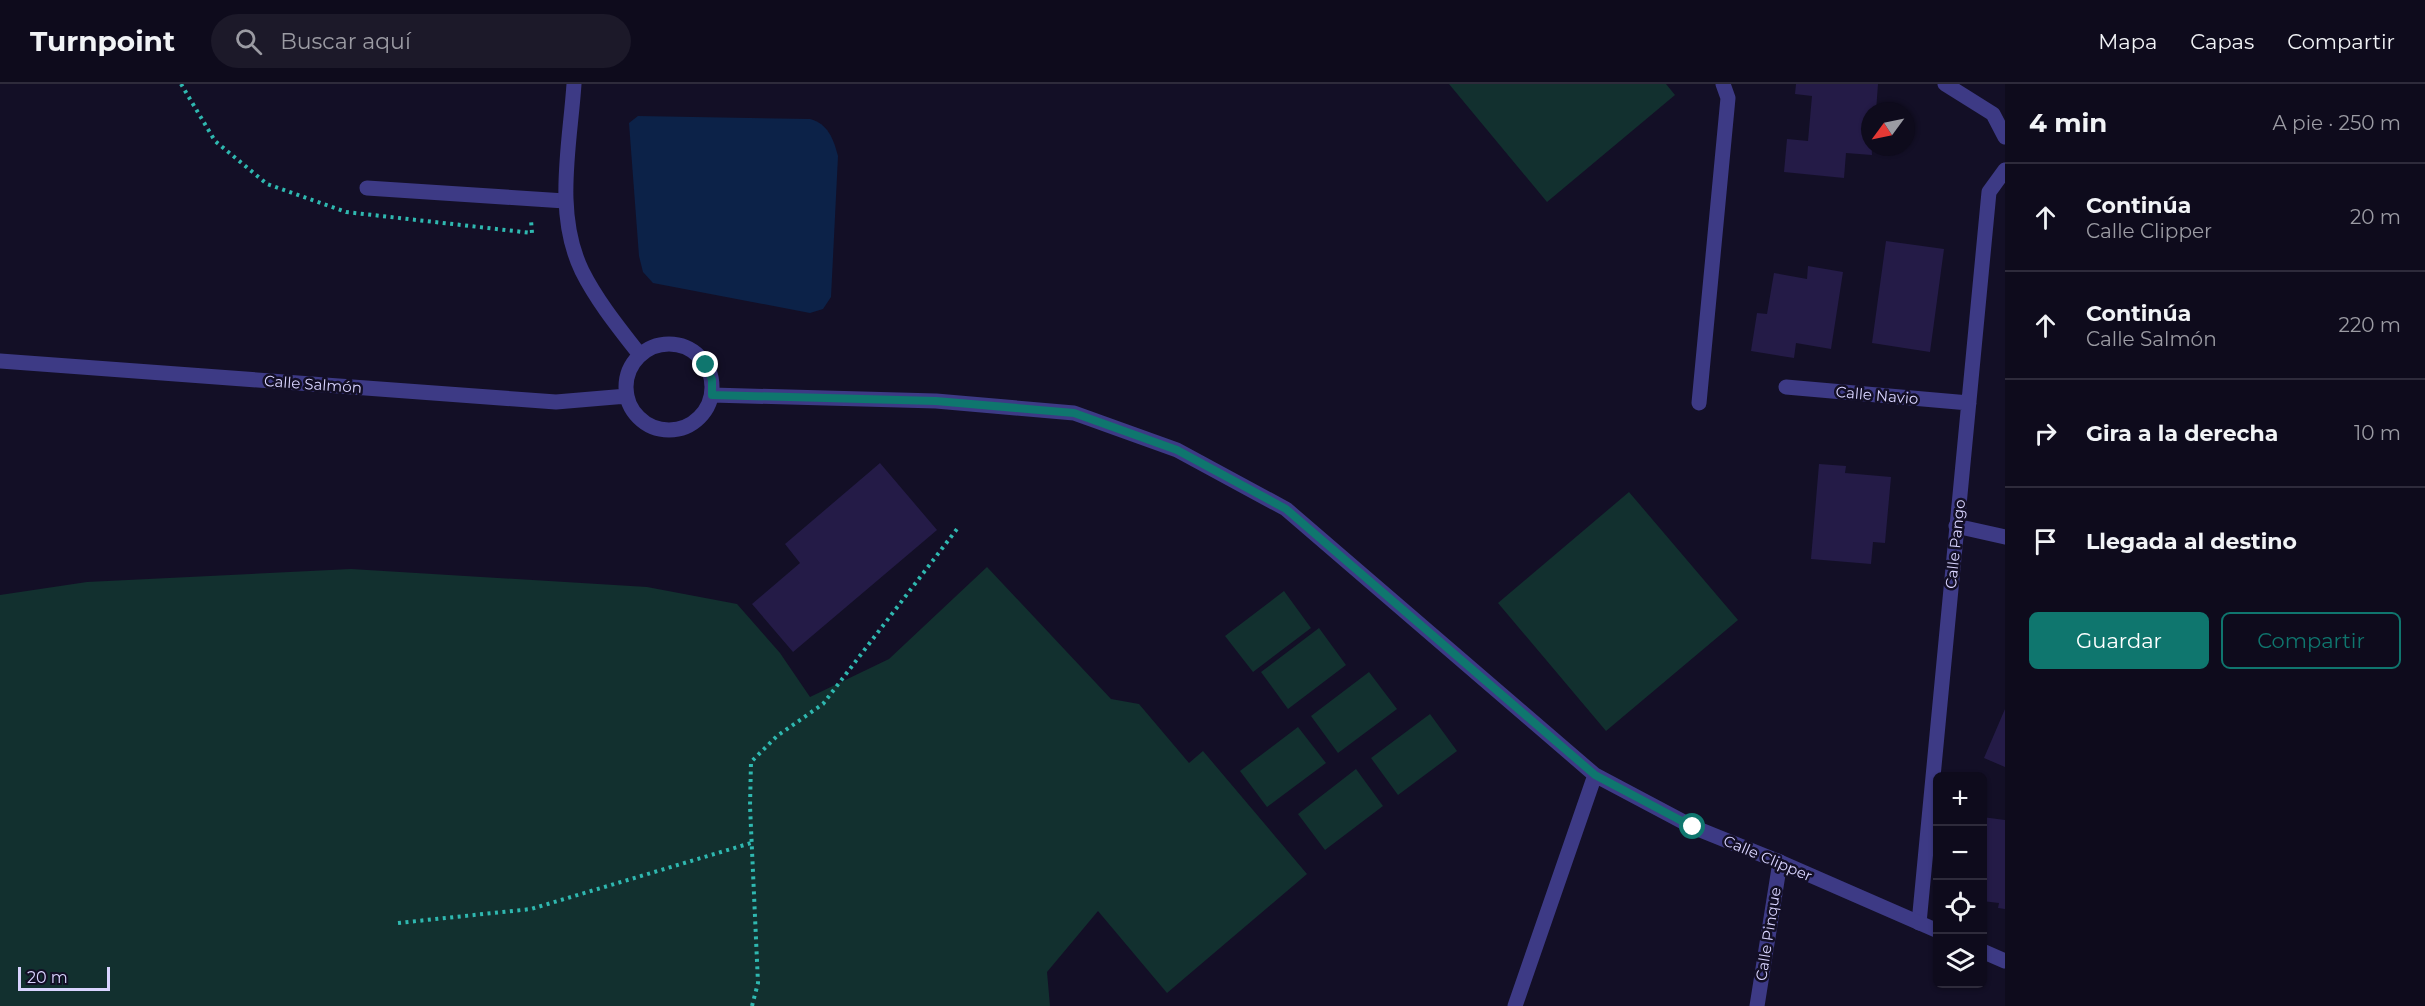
<!DOCTYPE html>
<html lang="es">
<meta charset="utf-8">
<style>
body{margin:0;font-family:Montserrat,sans-serif;background:#1c1929;color:#f1f3f6}
.controls{position:absolute;right:18px;bottom:18px;display:grid;overflow:hidden;border-radius:9px;box-shadow:0 2px 4px #0004}
.controls button{width:54px;height:54px;display:grid;place-items:center;padding:0;border:0;border-bottom:2px solid #2e2b3b;background:#0e0b1c;color:#f1f3f6;font:30px sans-serif}
.compass{position:absolute;left:1861px;top:18px;width:54px;height:54px;border-radius:50%;background:#0e0b1c;box-shadow:0 2px 4px #0004;rotate:237deg}
.scale{position:absolute;left:18px;bottom:15px;width:92px;box-sizing:border-box;padding-left:6px;border:3px solid #d9d4ff;border-top:0;font-size:16px;line-height:21px;white-space:nowrap;color:#d9d4ff;-webkit-text-stroke:4px #130f26;paint-order:stroke}
.stop{position:absolute;width:18px;height:18px;margin:-14px;border:4px solid #0f766e;border-radius:50%;background:#fff}
.stop.end{background:#0f766e;border-color:#fff;box-shadow:0 2px 6px #0008}
.list{margin:0;padding:0;list-style:none}
h2{display:flex;justify-content:space-between;align-items:center;height:78px;margin:0;padding:0 24px;font-size:26px}
h2 small{font-size:20px;font-weight:400;color:#9b9ba3}
.list li{display:grid;grid-template-columns:39px 1fr auto;gap:18px;align-items:center;box-sizing:border-box;height:108px;padding:0 24px;border-top:2px solid #2e2b3b}
.list b{display:block;font-size:22px;white-space:nowrap}
.list p{margin:0;font-size:20px;white-space:nowrap;color:#9b9ba3}
.list em{font-size:20px;font-style:normal;color:#9b9ba3}
.actions{display:flex;gap:12px;padding:18px 24px}
.actions a{flex:1;padding:14px 0;border:2px solid #0f766e;border-radius:9px;text-align:center;font-size:21px;color:#0f766e}
.actions .main{background:#0f766e;color:#fff}
.icon{flex:none;width:33px;height:33px;fill:none;stroke:currentColor;stroke-width:2;stroke-linecap:round;stroke-linejoin:round}
.map{position:relative;flex:none;width:2005px;height:922px;overflow:hidden}
header{display:flex;align-items:center;gap:36px;box-sizing:border-box;height:84px;padding:0 30px;background:#0e0b1c;border-bottom:2px solid #2e2b3b}
header strong{font-size:28px}
nav{display:flex;gap:33px;margin-inline-start:auto;font-size:21px}
.search{width:420px;height:54px;background:#1c1929;display:flex;align-items:center;gap:15px;box-sizing:border-box;padding:0 21px;border-radius:33px;color:#9b9ba3;font-size:22px}
main{display:flex}
aside{flex:1;background:#0e0b1c}
.map>svg:first-child{display:block}
.green{fill:#12302f}
.water{fill:#0c2248}
.building{fill:#241b47}
.lines{fill:none;stroke-linecap:round;stroke-linejoin:round}
.path{stroke:#2fb8b0;stroke-width:4;stroke-dasharray:3 4.5;stroke-linecap:butt}
.service{stroke:#3d3a85;stroke-width:15}
.minor{stroke:#3d3a85;stroke-width:15}
.tertiary{stroke:#3d3a85;stroke-width:15}
.route{stroke:#0f766e;stroke-width:8}
.labels{text-anchor:middle;dominant-baseline:central;stroke-width:5;stroke-linejoin:round;paint-order:stroke}
.street-label{font-size:15px;fill:#d9d4ff;stroke:#130f26}
</style>
<header>
<strong>Turnpoint</strong>
<div class="search"><svg class="icon" aria-label="search" viewBox="0 0 24 24"><circle cx="10" cy="10" r="6"/><path d="M15 15l6 6"/></svg>Buscar aquí</div>
<nav><a>Mapa</a><a>Capas</a><a>Compartir</a></nav>
</header>
<main>
<div class="map">
<svg width="2005" height="922" viewBox="0 0 2005 922">
<rect width="100%" height="100%" fill="#130f26"/>
<path class="green" d="M1449 0H1666L1675 11 1547 118Z
M1629 408 1738 536 1606 647 1498 519Z
M987 483 1111 615 1139 620 1189 679 1203 667 1307 790 1167 909 1098 827 1047 888 1050 922H0V511L87 498 351 485 647 503 737 520 780 569 810 613 889 575Z
M1284 507 1311 544 1253 588 1225 552Z
M1319 544 1346 581 1288 625 1261 588Z
M1369 588 1397 625 1338 669 1311 632Z
M1430 630 1457 667 1398 711 1371 674Z
M1298 643 1326 679 1267 723 1240 687Z
M1356 685 1383 722 1325 766 1298 730Z"/>
<path class="water" d="M638 32 810 35C828 40 833 54 838 72L831 213 823 225 810 229 653 199 643 188 639 172 629 39Z"/>
<path class="building" d="M1796 0H1878L1876 27H1870L1872 71 1846 69 1844 94 1784 88 1787 55 1808 57 1812 12 1795 10Z
M1886 157 1944 165 1930 268 1872 259Z
M1808 182 1843 188 1831 265 1796 259 1794 274 1751 267 1757 229 1767 230 1774 189 1807 195Z
M880 379 937 446 793 568 752 520 800 479 785 460Z
M1819 380 1846 382 1845 389 1891 393 1885 459 1873 458 1871 480 1811 475Z
M2005 625V683L1984 674Z
M1982 733 2005 736V825L1998 824 1999 819 1982 817 1985 786 1982 785Z"/>
<g class="lines">
<path class="path" d="M181 0 215 57 267 100 346 128 532 149 531 136
M398 839 531 825 751 759
M752 922 758 899 750 722 751 678 777 652 823 620 957 445"/>
<path class="service" d="M367 104 565 117
M1699 319 1728 14 1723 0"/>
<path class="minor" d="M1945 0 1993 30 2005 53
M1786 303 1969 319
M1956 442 2005 453
M1919 839 1989 108 2005 86
M1757 922 1780 778"/>
<path class="tertiary" d="M574 0C570 61 554 129 582 187 597 217 619 244 640 271
M626 303a43 43 0 1 1 86 0a43 43 0 1 1-86 0Z
M0 277 556 318 627 312
M712 311 936 317 1074 329 1177 366 1286 425 1595 691 1693 743 1780 778 1938 847
M1982 867 2005 877
M1515 922 1595 691"/>
</g>
<g class="lines">
<path class="route" d="M706 281 712 296V311L936 317 1074 329 1177 366 1286 425 1595 691 1693 743"/>
</g>
<g class="labels">
<g class="street-label">
<text transform="translate(313 300) rotate(4)">Calle Salmón</text>
<text transform="translate(1877 311) rotate(5)">Calle Navio</text>
<text transform="translate(1955 460) rotate(-84)">Calle Pango</text>
<text transform="translate(1768 774) rotate(23)">Calle Clipper</text>
<text transform="translate(1768 850) rotate(-81)">Calle Pinque</text>
</g>
</g>
</svg>
<div class="controls">
<button>+</button>
<button>−</button>
<button><svg class="icon" aria-label="locate" viewBox="0 0 24 24"><circle cx="12" cy="12" r="6"/><path d="M12 2v4M12 18v4M2 12h4M18 12h4"/></svg></button>
<button><svg class="icon" aria-label="layers" viewBox="0 0 24 24"><path d="M12 4l9 5-9 5-9-5zM3 14l9 5 9-5"/></svg></button>
</div>
<svg class="compass" viewBox="-18 -18 36 36"><path d="M0-13l5 13h-10z" fill="#e53935"/><path d="M0 13l5-13h-10z" fill="#9b9ba3"/></svg>
<div class="scale">20 m</div>
<div class="stop" style="left:1693px;top:743px"></div>
<div class="stop end" style="left:706px;top:281px"></div>
</div>
<aside>
<h2>4 min<small>A pie · 250 m</small></h2>
<ul class="list">
<li><svg class="icon" aria-label="ahead" viewBox="0 0 24 24"><path d="M12 20V5M6 11l6-6 6 6"/></svg><div><b>Continúa</b><p>Calle Clipper</p></div><em>20 m</em></li>
<li><svg class="icon" aria-label="ahead" viewBox="0 0 24 24"><path d="M12 20V5M6 11l6-6 6 6"/></svg><div><b>Continúa</b><p>Calle Salmón</p></div><em>220 m</em></li>
<li><svg class="icon" aria-label="right" viewBox="0 0 24 24"><path d="M7 20v-9h11M14 6l5 5-5 5"/></svg><div><b>Gira a la derecha</b></div><em>10 m</em></li>
<li><svg class="icon" aria-label="arrive" viewBox="0 0 24 24"><path d="M6 21V4h12l-3 4 3 4H6"/></svg><div><b>Llegada al destino</b></div></li>
</ul>
<div class="actions"><a class="main">Guardar</a><a>Compartir</a></div>
</aside>
</main>
